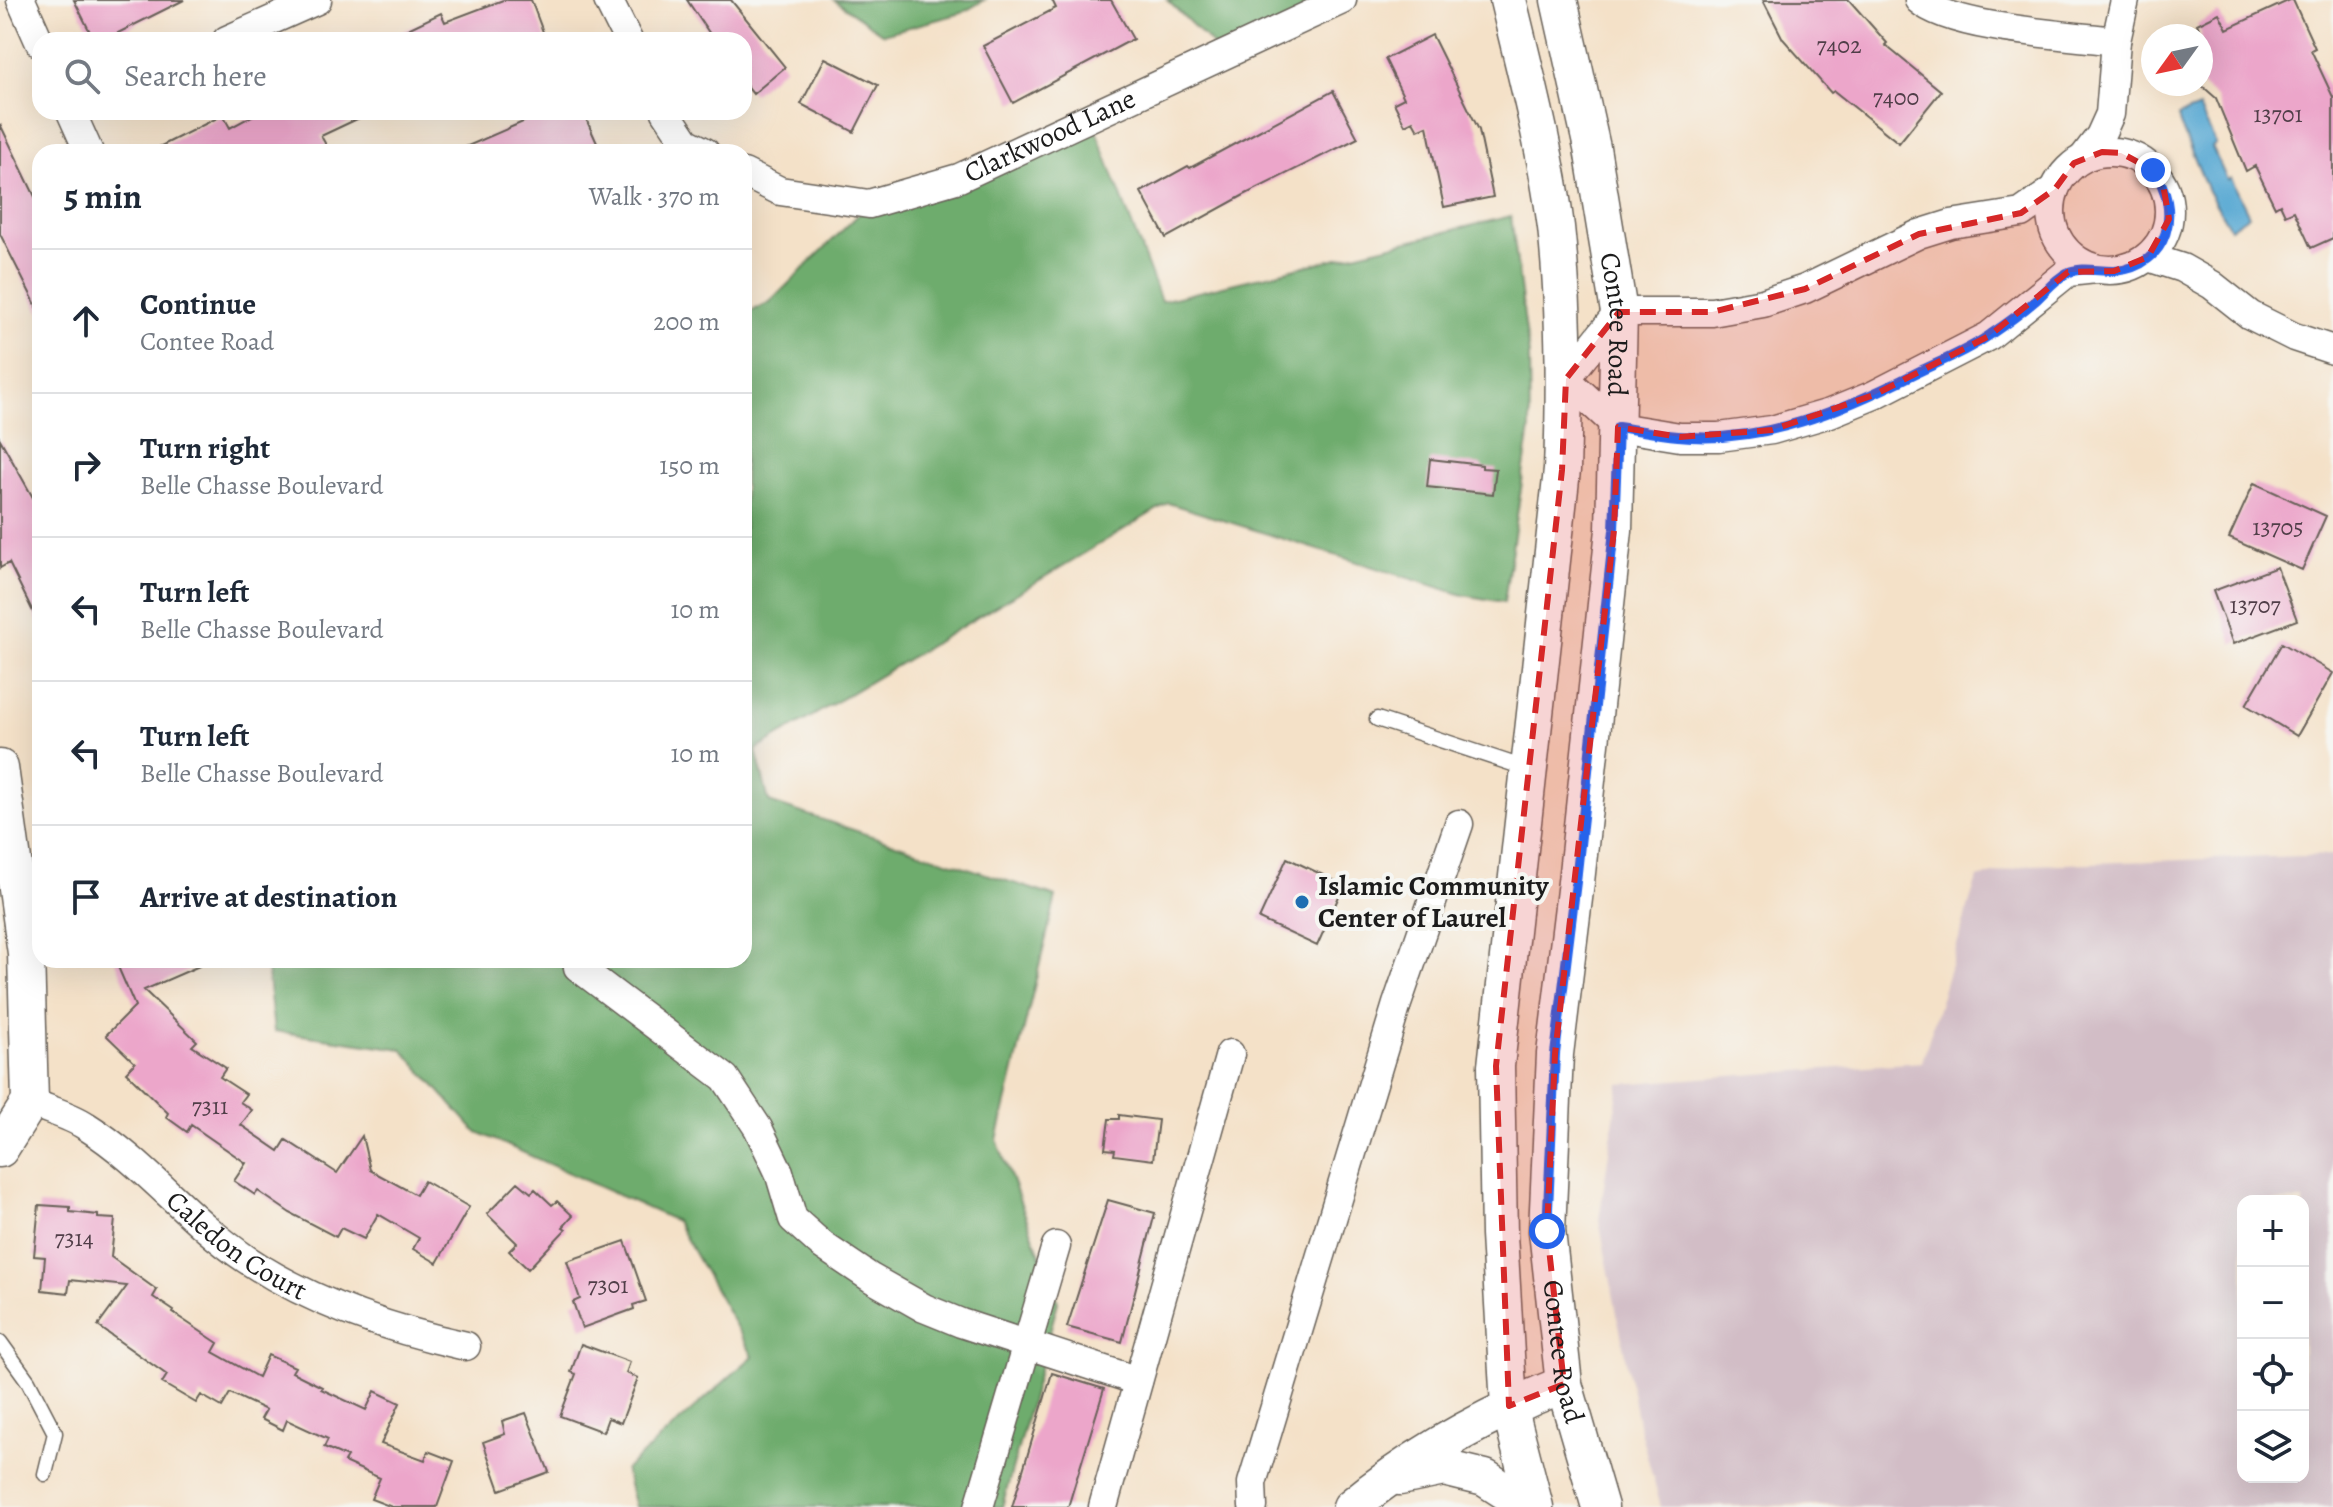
<!DOCTYPE html>
<meta charset="utf-8">
<style>
body{margin:0;font-family:Alegreya,serif;background:#f6f6f7;color:#1f2937}
.controls{position:absolute;right:24px;bottom:24px;display:grid;overflow:hidden;border-radius:16px;box-shadow:0 8px 32px #0002}
.controls button{width:72px;height:72px;display:grid;place-items:center;padding:0;border:0;border-bottom:2px solid #e0e1e3;background:#fff;color:#1f2937;font:40px sans-serif}
.compass{position:absolute;left:2141px;top:24px;width:72px;height:72px;border-radius:50%;background:#fff;box-shadow:0 8px 32px #0002;rotate:237deg}
.stop{position:absolute;width:24px;height:24px;margin:-18px;border:6px solid #2563eb;border-radius:50%;background:#fff}
.stop.end{background:#2563eb;border-color:#fff;box-shadow:0 2px 8px #0008}
.list{margin:0;padding:0;list-style:none}
h2{display:flex;justify-content:space-between;align-items:center;height:104px;margin:0;padding:0 32px;font-size:34px}
h2 small{font-size:26px;font-weight:400;color:#747a83}
.list li{display:grid;grid-template-columns:52px 1fr auto;gap:24px;align-items:center;box-sizing:border-box;height:144px;padding:0 32px;border-top:2px solid #e0e1e3}
.list b{display:block;font-size:30px;white-space:nowrap}
.list p{margin:0;font-size:26px;white-space:nowrap;color:#747a83}
.list em{font-size:26px;font-style:normal;color:#747a83}
.icon{flex:none;width:44px;height:44px;fill:none;stroke:currentColor;stroke-width:2;stroke-linecap:round;stroke-linejoin:round}
.map{position:relative;flex:none;width:2333px;height:1507px;overflow:hidden}
.search{position:absolute;background:#fff;box-shadow:0 8px 32px #0002;left:32px;top:32px;width:720px;height:88px;display:flex;align-items:center;gap:20px;box-sizing:border-box;padding:0 28px;border-radius:24px;color:#747a83;font-size:30px}
.panel{position:absolute;background:#fff;box-shadow:0 8px 32px #0002;left:32px;top:144px;width:720px;height:824px;border-radius:24px}
.map>svg:first-child{display:block}
.industrial{fill:#d2bdc6;fill-rule:evenodd}
.forest{fill:#6eac6d;stroke:#456444;stroke-width:2}
.water{fill:#59a9d3;stroke:#3a6278;stroke-width:2}
.building{fill:#eca6ca}
.lines{fill:none;stroke-linecap:round;stroke-linejoin:round}
.service-casing{stroke:#686158;stroke-width:17}
.minor-casing{stroke:#686158;stroke-width:31}
.tertiary-casing{stroke:#686158;stroke-width:39}
.service{stroke:#fff;stroke-width:14}
.minor{stroke:#fff;stroke-width:28}
.tertiary{stroke:#fff;stroke-width:36}
.route{stroke:#2563eb;stroke-width:10}
.marked{fill:#d62828;fill-opacity:0.2;stroke:#d62828;stroke-width:6;stroke-dasharray:16 10;stroke-linejoin:round}
.poi-dot{fill:#1f6fb2;stroke:#f6f6f2;stroke-width:3}
.labels{text-anchor:middle;dominant-baseline:central;stroke-width:8;stroke-linejoin:round;paint-order:stroke}
.number-label{font-size:24px;fill:#503e48}
.street-label{font-size:28px;fill:#1c1c1c;stroke:#f6f6f2}
.poi-label{font-size:28px;font-weight:bold;fill:#1c1c1c;stroke:#f6f6f2;text-anchor:start}
</style>
<div class="map">
<svg width="2333" height="1507" viewBox="0 0 2333 1507">
<rect width="100%" height="100%" fill="#f6f6f2"/>
<filter id="ink" filterUnits="userSpaceOnUse"><feTurbulence type="fractalNoise" baseFrequency=".0125" numOctaves="2"/><feDisplacementMap in="SourceGraphic" scale="16" xChannelSelector="R" yChannelSelector="G"/><feConvolveMatrix kernelMatrix="1 2 1 2 8 2 1 2 1" color-interpolation-filters="sRGB"/></filter>
<filter id="wash" filterUnits="userSpaceOnUse"><feTurbulence type="fractalNoise" baseFrequency=".006" numOctaves="4" result="noise"/><feDisplacementMap in="SourceGraphic" scale="32" xChannelSelector="R" yChannelSelector="G"/><feGaussianBlur stdDeviation="1.8" result="paint"/><feColorMatrix in="noise" values="0 0 0 0 0 0 0 0 0 0 0 0 0 0 0 0 0 1.4 0 .05"/><feComposite in="paint" operator="in"/></filter>
<g filter="url(#wash)">
<rect width="100%" height="100%" fill="#f4e1c8"/>
<path class="industrial" d="M2333 855V1507H1873L1816 1505 1661 1507 1638 1423 1599 1220 1619 1084 1922 1062 1977 878 2031 865ZM2243 1201H2303V1477H2243Z"/>
<path class="forest" d="M834 0H984L962 13 883 34Z
M1167 0H1331L1223 55Z
M1091 117 1161 301 1511 216 1529 355 1530 429 1504 602 1463 595 1168 503 756 750 769 802 1056 897 997 1140 1058 1302 1002 1507H635L625 1470 753 1356 676 1221 475 1131 402 1049 274 1031 266 960H744V315L770 302 869 204Z"/>
<path class="water" d="M2199 108 2216 144 2212 147 2227 180 2231 178 2249 215 2230 228 2208 191 2180 124 2178 116Z"/>
<g id="blocks">
<path class="building" d="M74 0H184L104 40H94Z
M503 0H531L546 40H385L441 13 445 22Z
M687 0H731L785 67 753 94 744 83V40H714Z
M1052 0H1111L1133 39 1013 103 983 46 1056 8Z
M1763 0H1849L1887 43 1885 45 1941 91 1899 143 1834 91 1831 93 1783 39Z
M2290 0H2293L2315 48 2311 50 2333 97V238L2311 248 2294 211 2285 215 2280 204 2275 207 2255 166 2246 171 2216 98 2200 84 2205 61 2201 53V33L2197 24 2219 13 2227 29Z
M1432 35 1479 130 1493 197 1444 207 1427 126 1418 130 1413 121 1405 125 1394 103 1404 98 1385 59Z
M825 58 878 85 854 132 801 104Z
M1333 91 1358 138 1244 195 1166 238 1141 192 1188 166 1190 168Z
M259 112H372L321 136 330 152H149L223 115 230 128Z
M546 112H583L601 152H454Z
M0 124 40 207V313L0 234Z
M0 439 40 510V626L9 563 0 568Z
M1430 459 1482 465V468L1496 469 1493 494 1427 487Z
M2254 483 2326 516 2302 570 2229 538Z
M2277 567 2297 620 2233 644 2213 591Z
M2282 643 2333 673 2297 736 2246 705Z
M1287 858 1344 885 1317 946 1259 919Z
M115 960H213L144 990 197 1041 192 1046 226 1068 220 1077 246 1094 240 1102 252 1110 241 1125 279 1151 286 1140 337 1173 362 1136 370 1170 416 1195 424 1181 469 1207 437 1263 413 1249 419 1238 378 1214 364 1239 341 1228 336 1237 290 1213 258 1191 255 1195 234 1181 246 1163 191 1125 187 1132 166 1117 168 1113 126 1072 135 1063 106 1035 135 1006Z
M1119 1115 1158 1120 1153 1160 1114 1155 1115 1150 1105 1149 1109 1119H1119Z
M518 1182 531 1193 535 1189 552 1205 557 1201 573 1216 563 1227 566 1229 528 1269 509 1251 517 1243 487 1214Z
M1108 1200 1155 1213 1122 1342 1067 1327Z
M39 1205 70 1207V1212L98 1215V1218L115 1219 111 1257 157 1290 153 1297 174 1311 173 1313 218 1343 213 1352 258 1377 268 1355 295 1367 292 1372 322 1387 321 1389 366 1410 375 1391 400 1403 381 1444 425 1460 428 1451 454 1461 437 1507H392L371 1499 380 1478 344 1462 347 1457 324 1447 328 1439 287 1420 283 1430 261 1419 266 1410 230 1393 222 1407 201 1395 196 1403 162 1383 167 1375 98 1326 127 1286 70 1280 68 1293 42 1290 45 1257 34 1256Z
M625 1241 646 1301 633 1305 634 1309 582 1328 573 1302 580 1299 567 1261Z
M581 1344 630 1362 626 1373 638 1378 621 1423 608 1418 603 1432 560 1416 576 1374 571 1372Z
M1052 1373 1104 1389 1068 1507H1012Z
M526 1413 549 1472 500 1490 483 1442 505 1434 502 1421Z"/>
</g>
</g>
<g filter="url(#ink)">
<use href="#blocks" fill-opacity="0" stroke="#686158" stroke-width="2"/>
<g class="lines">
<defs>
<path id="service" d="M1377 719 1528 769
M0 1342 28 1381 55 1433 45 1474"/>
<g id="minor">
<path d="M21 0 40 43"/>
<path d="M608 0 628 40"/>
<path d="M1919 0C1952 29 2069 35 2116 41"/>
<path d="M227 40 317 0"/>
<path d="M71 112 89 152"/>
<path d="M666 112 686 142 705 152"/>
<circle cx="2110" cy="211" r="59"/>
<path d="M2084 157 2100 136 2110 114 2116 41 2125 0"/>
<path id="s1" d="M744 173 780 191 869 204 959 178 1342 0"/>
<path d="M2055 189 2021 213 1951 224 1919 234 1805 289 1763 303 1712 312H1619L1566 379 1618 427 1680 437H1719L1772 430 1830 413 1874 395 1989 336 2068 272 2096 269"/>
<path d="M2148 257 2182 268 2212 285 2250 315 2294 337 2333 350"/>
<path d="M578 967 725 1078 758 1128 779 1172 793 1219 822 1245 871 1278 924 1308 961 1323 1138 1381"/>
<path id="s2" d="M30 1102C48 1110 70 1115 86 1126 145 1163 188 1220 246 1259 312 1303 388 1329 466 1346"/>
<path d="M979 1507 1056 1246"/>
<path d="M1103 1507 1230 1054"/>
<path d="M1253 1507 1252 1483 1397 1004 1459 824"/>
</g>
<g id="tertiary">
<path d="M1508 0C1526 75 1546 150 1556 227 1565 308 1565 388 1562 470L1496 1066 1499 1235 1509 1406 1535 1507"/>
<path id="s3" d="M1559 0 1592 148 1619 312 1614 530 1576 882 1555 1054 1547 1231 1564 1384 1600 1507"/>
<path d="M0 768 26 953 30 1102 0 1149"/>
<path d="M1400 1477 1444 1468 1485 1478 1530 1507"/>
<path d="M1351 1507C1415 1454 1486 1415 1564 1384"/>
</g>
</defs>
<use href="#service" class="service-casing"/>
<use href="#minor" class="minor-casing"/>
<use href="#tertiary" class="tertiary-casing"/>
<use href="#service" class="service"/>
<use href="#minor" class="minor"/>
<use href="#tertiary" class="tertiary"/>
</g>
</g>
<g class="lines" filter="url(#ink)">
<path class="route" d="M1547 1231 1555 1054 1576 882 1614 530 1618 427C1638 430 1658 434 1678 436 1762 445 1843 410 1916 373 1941 361 1969 350 1991 334 2006 324 2021 313 2035 301 2045 292 2055 279 2067 273 2082 266 2100 272 2115 271 2170 266 2182 209 2153 170"/>
</g>
<path class="marked" d="M2102 152 2121 153 2153 170 2163 184 2169 219 2148 257 2114 271 2068 272 1989 336 1874 395 1772 430 1680 437 1618 427 1614 530 1555 1054 1547 1231 1564 1384 1509 1406 1496 1066 1562 470 1566 379 1619 312H1712L1805 289 1919 234 2021 213 2055 189 2074 163Z"/>
<circle class="poi-dot" cx="1302" cy="902" r="8"/>
<g class="labels">
<g class="number-label">
<text x="1839" y="45">7402</text>
<text x="1896" y="97">7400</text>
<text x="2278" y="114">13701</text>
<text x="2278" y="527">13705</text>
<text x="2255" y="605">13707</text>
<text x="210" y="1106">7311</text>
<text x="74" y="1238">7314</text>
<text x="608" y="1285">7301</text>
</g>
<g class="street-label">
<text stroke="none"><textPath href="#s1" startOffset="324">Clarkwood Lane</textPath></text>
<text stroke="none"><textPath href="#s3" startOffset="330">Contee Road</textPath></text>
<text stroke="none"><textPath href="#s2" startOffset="254">Caledon Court</textPath></text>
<text stroke="none"><textPath href="#s3" startOffset="1362">Contee Road</textPath></text>
</g>
<g class="poi-label">
<text x="1318" y="886">Islamic Community<tspan x="1318" dy="32">Center of Laurel</tspan></text>
</g>
</g>
</svg>
<div class="controls">
<button>+</button>
<button>−</button>
<button><svg class="icon" aria-label="locate" viewBox="0 0 24 24"><circle cx="12" cy="12" r="6"/><path d="M12 2v4M12 18v4M2 12h4M18 12h4"/></svg></button>
<button><svg class="icon" aria-label="layers" viewBox="0 0 24 24"><path d="M12 4l9 5-9 5-9-5zM3 14l9 5 9-5"/></svg></button>
</div>
<svg class="compass" viewBox="-18 -18 36 36"><path d="M0-13l5 13h-10z" fill="#e53935"/><path d="M0 13l5-13h-10z" fill="#747a83"/></svg>
<div class="stop" style="left:1547px;top:1231px"></div>
<div class="stop end" style="left:2153px;top:170px"></div>
<div class="search"><svg class="icon" aria-label="search" viewBox="0 0 24 24"><circle cx="10" cy="10" r="6"/><path d="M15 15l6 6"/></svg>Search here</div>
<section class="panel">
<h2>5 min<small>Walk · 370 m</small></h2>
<ul class="list">
<li><svg class="icon" aria-label="ahead" viewBox="0 0 24 24"><path d="M12 20V5M6 11l6-6 6 6"/></svg><div><b>Continue</b><p>Contee Road</p></div><em>200 m</em></li>
<li><svg class="icon" aria-label="right" viewBox="0 0 24 24"><path d="M7 20v-9h11M14 6l5 5-5 5"/></svg><div><b>Turn right</b><p>Belle Chasse Boulevard</p></div><em>150 m</em></li>
<li><svg class="icon" aria-label="left" viewBox="0 0 24 24"><path d="M17 20v-9H6M10 6l-5 5 5 5"/></svg><div><b>Turn left</b><p>Belle Chasse Boulevard</p></div><em>10 m</em></li>
<li><svg class="icon" aria-label="left" viewBox="0 0 24 24"><path d="M17 20v-9H6M10 6l-5 5 5 5"/></svg><div><b>Turn left</b><p>Belle Chasse Boulevard</p></div><em>10 m</em></li>
<li><svg class="icon" aria-label="arrive" viewBox="0 0 24 24"><path d="M6 21V4h12l-3 4 3 4H6"/></svg><div><b>Arrive at destination</b></div></li>
</ul>
</section>
</div>
